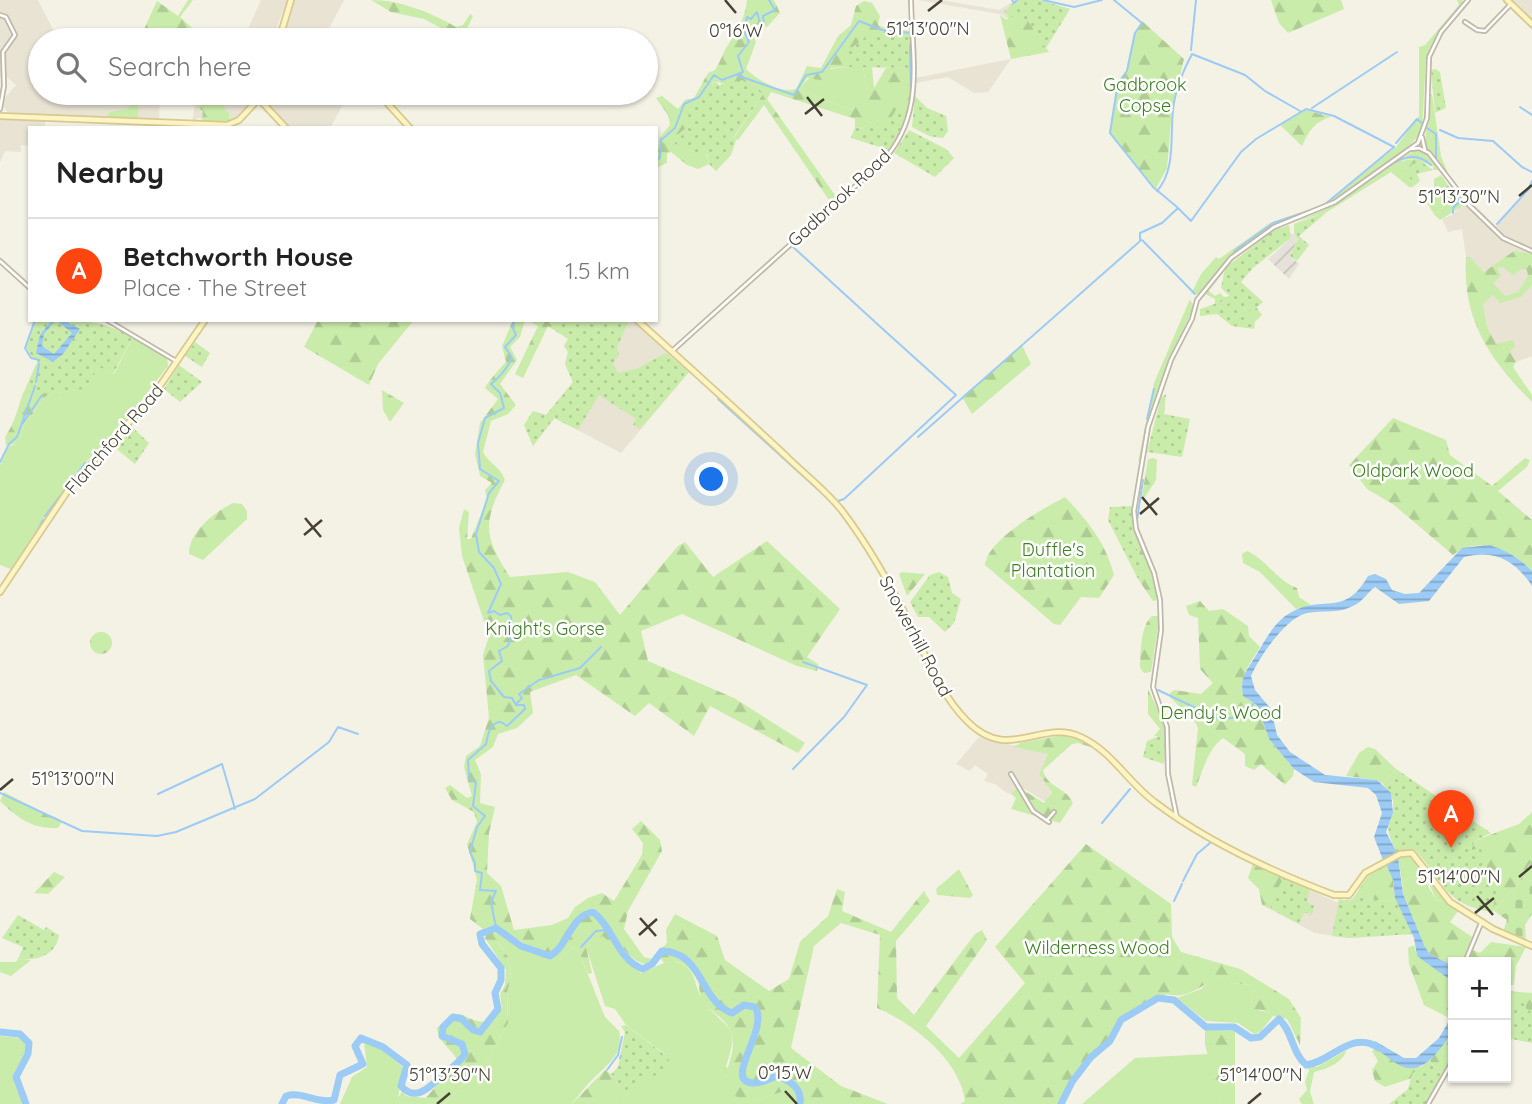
<!DOCTYPE html>
<meta charset="utf-8">
<style>
body{margin:0;font-family:Quicksand,sans-serif;background:#f2f2f2;color:#222}
.controls{position:absolute;right:21px;bottom:21px;display:grid;overflow:hidden;border-radius:0px;box-shadow:0 2px 5px #0004}
.controls button{width:63px;height:63px;display:grid;place-items:center;padding:0;border:0;border-bottom:2px solid #e0e0e0;background:#fff;color:#222;font:35px sans-serif}
.you{position:absolute;left:712px;top:480px;width:24px;height:24px;margin:-18px;border:5px solid #fff;border-radius:50%;background:#1a73e8;box-shadow:0 0 0 10px #1a73e833}
.badge{display:grid;place-items:center;width:46px;height:46px;border-radius:50%;background:#ff4611;color:#fff;font-size:23px;font-weight:700}
.pin{position:absolute;translate:-50% -58px;filter:drop-shadow(0 2px 4px #0008)}
.pin::after{content:'';position:absolute;top:37px;width:24px;height:21px;background:inherit;clip-path:polygon(0 0,100% 0,50% 100%)}
.list{margin:0;padding:0;list-style:none}
h2{display:flex;justify-content:space-between;align-items:center;height:91px;margin:0;padding:0 28px;font-size:30px}
h2 small{font-size:23px;font-weight:400;color:#767676}
.list li{display:grid;grid-template-columns:46px 1fr auto;gap:21px;align-items:center;box-sizing:border-box;height:105px;padding:0 28px;border-top:2px solid #e0e0e0}
.list b{display:block;font-size:26px;white-space:nowrap}
.list p{margin:0;font-size:23px;white-space:nowrap;color:#767676}
.list em{font-size:23px;font-style:normal;color:#767676}
.icon{flex:none;width:38px;height:38px;fill:none;stroke:currentColor;stroke-width:2;stroke-linecap:round;stroke-linejoin:round}
.map{position:relative;flex:none;width:1532px;height:1104px;overflow:hidden}
.search{position:absolute;background:#fff;box-shadow:0 2px 5px #0004;left:28px;top:28px;width:630px;height:77px;display:flex;align-items:center;gap:18px;box-sizing:border-box;padding:0 24px;border-radius:38px;color:#767676;font-size:26px}
.panel{position:absolute;background:#fff;box-shadow:0 2px 5px #0004;left:28px;top:126px;width:630px;height:196px;border-radius:0px}
.map>svg:first-child{display:block}
.residential{fill:#e8e3d3}
.industrial{fill:url(#industrial-furrows)}
.green{fill:#caecab}
.forest{fill:url(#forest-firs);fill-rule:evenodd}
.cemetery{fill:url(#cemetery-stones)}
.garden{fill:url(#garden-dots)}
.water{fill:url(#water-rules);fill-rule:evenodd}
.lines{fill:none;stroke-linecap:round;stroke-linejoin:round}
.stream{stroke:#9ccbf6;stroke-width:2}
.river{stroke:#9ccbf6;stroke-width:7}
.street-casing{stroke:#c0b9a7;stroke-width:6}
.secondary-casing{stroke:#d7ca91;stroke-width:8}
.street{stroke:#fff;stroke-width:2.5}
.secondary{stroke:#fff5c4;stroke-width:4.5}
.ticks{fill:none;stroke:#474134;stroke-width:2.5}
.labels{text-anchor:middle;dominant-baseline:central;stroke-width:5;stroke-linejoin:round;paint-order:stroke}
.park-label{font-size:18px;fill:#3f7e23;stroke:#fff}
.street-label{font-size:18px;fill:#474134;stroke:#fff}
.ticks-label{font-size:18px;text-anchor:middle;fill:#474134;stroke:#fff;stroke-width:5;stroke-linejoin:round;paint-order:stroke}
</style>
<div class="map">
<svg width="1532" height="1104" viewBox="0 0 1532 1104">
<defs>
<pattern id="industrial-furrows" width="10" height="10" patternUnits="userSpaceOnUse" patternTransform="scale(1.75)"><rect width="10" height="10" fill="#e6e2da"/><path d="M-1 1l2-2M0 10L10 0M9 11l2-2" fill="none" stroke="#c7c3bc"/></pattern>
<pattern id="forest-firs" width="22" height="20" patternUnits="userSpaceOnUse" patternTransform="scale(1.75)"><rect width="22" height="20" fill="#caecab"/><path d="M5 1l3.5 6h-7zM16 11l3.5 6h-7z" fill="#afcc94"/></pattern>
<pattern id="cemetery-stones" width="16" height="16" patternUnits="userSpaceOnUse" patternTransform="scale(1.75)"><rect width="16" height="16" fill="#caecab"/><path d="M2 7V4a2 2 0 0 1 4 0v3zM10 15v-3a2 2 0 0 1 4 0v3z" fill="#afcc94"/></pattern>
<pattern id="garden-dots" width="8" height="8" patternUnits="userSpaceOnUse" patternTransform="scale(1.75)"><rect width="8" height="8" fill="#caecab"/><path d="M2 2h.1M6 6h.1" fill="none" stroke="#afcc94" stroke-width="1.8" stroke-linecap="round"/></pattern>
<pattern id="water-rules" width="6" height="5" patternUnits="userSpaceOnUse" patternTransform="scale(1.75)"><rect width="6" height="5" fill="#9ccbf6"/><path d="M0 2.5h6" fill="none" stroke="#81a6c8"/></pattern>
</defs>
<rect width="100%" height="100%" fill="#f4f1e5"/>
<path class="residential" d="M0 0H38L56 35 54 40H40V60L33 70 40 74V93H160L159 121 8 113 3 106 4 99 16 85 8 78 0 77Z
M261 0H288L278 23 276 40H206L217 27 234 39 245 36Z
M293 0H344L323 40H281Z
M918 0H940L999 10 1016 0H1040L1070 9 1046 48 1036 35 1000 14Z
M1502 0H1532V30Z
M1011 59 988 92 974 93 948 77 915 83V78Z
M197 93H260L243 113 229 121 219 123 198 118 192 122Z
M266 93H349L330 128H289L268 106 265 100Z
M0 119 45 120V128H30V146L21 145V152L5 151 0 162Z
M1532 183V356L1516 362 1510 352 1496 345 1487 327 1483 304 1484 272 1470 257H1466L1462 229 1448 232 1442 219 1452 215 1468 199 1496 226 1528 192Z
M551 320H632L689 372 621 453 555 418 533 446 524 425 533 411 546 415 573 382 565 364 568 352 564 346 568 339 548 326Z
M979 737 1048 754 1039 774 1052 789 1046 802 1021 787 1011 794 1007 793 995 784 984 781 988 774 975 765 970 771 956 764Z
M1253 864 1336 902 1366 895 1391 901 1395 898 1412 934 1349 938 1315 933 1262 905 1259 889 1248 878Z"/>
<path class="industrial" d="M1290 233 1299 236 1290 256 1299 264 1289 279 1268 259 1291 238Z"/>
<path class="green" d="M1457 0H1462L1463 4 1438 34 1426 58 1422 132 1405 150 1334 200C1316 211 1294 215 1274 225 1243 242 1220 266 1199 294H1191L1201 274 1216 257 1219 259 1270 223 1323 205 1396 147 1419 116V47L1425 45 1459 5Z
M863 67 867 91 852 110 799 90C814 67 837 67 863 67Z
M105 93H138V120L107 119 109 112 128 109 131 103 105 101Z
M1428 94H1432L1441 156 1450 178 1467 201 1425 146Z
M1415 150 1427 154 1438 170H1433V166L1423 158 1401 160 1391 172 1327 212 1296 222 1326 209Z
M1441 175 1450 188 1442 193 1447 204 1434 214 1422 195 1434 189V179Z
M1190 299 1194 307 1168 362 1146 431 1142 457 1138 462 1154 383Z
M133 337 167 358 168 366 130 415 71 478 11 569 0 565V465L9 446 17 444 25 424 48 394 85 389 99 367 114 374Z
M1408 855 1424 871 1444 900 1437 901 1430 886 1416 875 1402 882 1398 857Z
M603 935 641 973 671 960C700 967 691 983 703 1000 723 1030 742 1021 726 1066L752 1102 787 1090 795 1104H617L615 1095 649 1078 665 1054 626 1025 615 1009 605 1006 586 947Z
M498 941 556 964 572 947 578 950 605 1017 619 1031C624 1054 608 1064 594 1078 586 1085 579 1095 572 1104H444L487 1061 508 1023 507 993 511 978 508 957Z
M18 959 31 960 11 976 0 972V962H16Z
M1225 976 1234 983 1251 985 1255 990 1251 1002 1260 1011H1268L1273 1016 1260 1032 1254 1034 1238 1023 1206 1021 1177 998 1201 989 1211 979Z
M0 1036 23 1038C34 1054 15 1062 14 1078 14 1088 21 1095 24 1104H0Z
M364 1042 379 1047 403 1067 398 1099 401 1104H340L352 1077 367 1067Z
M1209 1054 1221 1104H1082L1135 1058Z"/>
<path class="forest" d="M188 0H193L180 17 206 40H178L162 30 148 40H139L157 1 178 16Z
M371 0C400 0 430 12 456 27L463 25 470 14 473 16 467 29 458 37 424 19 391 12Z
M747 0H774L780 13 767 27 755 24 750 29 756 42 746 69C757 80 781 94 796 89L807 66 821 68 838 36 851 25 856 6 864 1 872 3 880 16 878 25 885 28 883 38 863 42 847 67 831 68 827 81 807 78 799 90 852 110 855 107 851 100 867 91 863 67H872L874 88 886 68H910V112L887 126 866 122 863 129 855 127V119L771 92 767 99 837 198 831 203 764 105 738 140 733 139 763 94 713 81 712 90 693 122 689 149 697 157 706 153 709 164 698 169 687 165 671 152 667 153V163L656 168 659 138 670 125 668 115 656 98 662 96 678 109 685 100 694 98 708 73 715 70C720 63 722 55 726 48 736 33 745 20 747 0Z
M1036 0 1042 2 1032 26 1049 52 1011 59 1000 15 1007 20 1009 15Z
M1271 0H1341L1344 9 1288 33 1279 23Z
M1142 21 1184 59 1172 110 1167 168 1155 190 1109 133 1117 83 1126 71 1134 33Z
M201 93C213 93 223 101 226 112L229 111V121L206 123 202 120 203 111 199 108Z
M1306 110 1331 117C1315 121 1308 132 1302 146L1280 125Z
M1423 158 1433 166 1422 162 1403 167 1415 185 1413 187H1409L1391 172 1400 161Z
M1450 188 1464 205 1440 220 1434 214 1447 204 1441 193Z
M1514 251 1532 254V285L1521 297 1500 303 1493 295 1483 304 1487 327 1496 344 1513 340 1515 346 1510 352 1516 362 1513 367 1532 395V402C1490 360 1462 320 1466 257H1470L1484 272ZM1503 267 1513 275 1522 269 1527 270 1528 276 1518 292 1505 296 1493 283 1501 276 1497 268Z
M1207 289 1215 296 1220 293 1224 297 1230 296 1246 311 1257 308 1262 315 1255 322C1239 319 1232 304 1215 304V299L1205 294Z
M318 320H414L378 364 369 385 304 347Z
M513 320H525L520 337 510 347 517 360 500 384 516 405 508 414 491 421 483 452C489 464 500 466 505 480 482 523 484 537 510 577L568 572 595 582 620 615 678 546 685 542 713 577 767 541 840 609 807 657 818 664 817 671 797 666 682 614 641 631 648 661 734 698 805 743 798 753 710 706 694 736 649 703 635 716 576 675 530 692 533 713 517 728 498 734 493 747 475 760 481 774 480 803 495 807 489 833 487 873 501 886 514 930 552 925 568 918 575 907 588 898 602 893 614 901 642 855 643 843 632 829 641 821 660 840 662 851 628 911 624 929 644 957 652 959 646 964C625 962 609 923 594 908 569 911 569 947 546 955 527 947 510 932 492 926L483 929 470 919 477 879 467 844 477 822 474 812 452 800 445 788 450 785 467 798 472 796 464 767 466 756 480 746 489 718 483 655 489 636 462 556 459 528 464 509 469 512 467 539H471L487 499 485 490 492 483 480 476 475 454 480 423 498 399 485 388C487 383 501 367 506 362L502 346Z
M527 320H556L569 339 548 326 523 378 515 374 538 326Z
M1022 345 1031 364 972 414 962 397Z
M35 358 99 367 85 389 48 394 25 424 17 444 6 445 5 437C14 424 17 411 22 396 27 383 36 373 38 360Z
M382 390 404 403 390 422 383 410Z
M1393 418 1446 440 1450 455 1492 486 1525 458 1530 460 1527 467 1498 491 1532 520V571C1511 550 1480 535 1453 555L1394 505 1367 489 1349 465Z
M1154 458 1157 460 1156 480 1145 497 1142 496 1148 459Z
M1065 497C1087 520 1106 543 1114 575L1099 598 1081 597 1060 625 1054 624 985 565C988 539 1042 509 1065 497Z
M233 503 242 504 247 511V519L203 560 189 554C189 531 215 512 233 503Z
M1131 531H1135L1150 569 1158 600 1153 601 1138 579 1144 570Z
M1247 551C1266 559 1277 581 1297 588L1299 597 1311 605 1296 609 1260 572 1243 563 1242 554Z
M902 572 925 574 907 596 899 574Z
M1200 601 1209 611 1223 609 1248 626 1249 636 1260 647C1250 664 1239 675 1243 696L1257 705 1269 739 1294 769 1293 776 1285 785 1261 764 1254 770 1245 766V754L1223 738C1208 749 1203 770 1196 787L1192 785 1198 728 1195 722 1168 695 1174 690 1201 694 1213 683 1200 669 1198 618 1189 615 1186 606Z
M1152 616H1159V621L1151 672 1144 673 1140 668C1141 653 1140 626 1152 616Z
M90 643a11 11 0 1 1 22 0a11 11 0 1 1-22 0Z
M1148 689 1162 718 1166 737 1154 736 1160 729 1148 714Z
M1069 734 1097 749 1078 743 1072 744 1043 770C1046 787 1066 787 1073 803L1060 823 1011 809 1016 798 1011 794 1018 787 1044 803 1052 792 1039 774 1048 754 1014 747 1020 743Z
M1368 747 1375 749 1396 769 1383 784 1377 780 1346 776 1359 753Z
M4 792 62 822 58 828C32 829 19 819 0 801Z
M1532 812V860L1519 883 1494 911 1483 874 1485 867 1477 851H1471L1474 841 1519 824Z
M1086 844 1171 904 1172 937 1181 952 1240 969 1289 999 1301 1018 1300 1045 1287 1019 1273 1016 1268 1011 1254 1009 1251 1002 1255 990 1251 985 1234 983 1225 976C1204 980 1191 1001 1167 994L1121 1020 1110 1041 1091 1057 1072 1082 1061 1104H960L965 1101C960 1060 913 1023 877 1008L880 935 841 923 814 946 791 1048 841 1086 888 1104H795L787 1090 752 1102 732 1095C718 1070 737 1060 732 1037 729 1018 710 1014 702 999 699 994 700 987 698 982 693 969 678 956 664 963L657 953 667 943 666 930 675 914 717 936 725 960 769 991 789 979 800 942 828 916 837 889 845 892 842 911 891 932 924 891 930 901 896 941 897 998 914 1015 975 934 982 930 987 940 926 1026 959 1058 1025 983 995 947Z
M1253 864 1284 878 1272 899 1271 909 1262 905 1259 889 1248 878Z
M1386 864 1393 880 1395 898 1391 901 1375 900 1366 895 1352 900 1367 877Z
M959 869 973 895 970 898 937 895 936 889Z
M54 872 65 877 48 894 34 893Z
M1416 875H1421L1437 901 1444 900 1458 911 1450 922 1472 937 1463 962H1453V966L1430 954 1425 947 1403 894 1402 882Z
M591 914 596 916 624 957 603 936 586 947 592 973 588 974 578 950 572 947 556 964 540 963 498 942 508 957 511 978 507 993 508 1023 487 1061 444 1104H401L398 1099 402 1091 406 1096 426 1098 446 1074 459 1065C455 1049 437 1044 437 1028 467 1001 456 1020 485 1022L495 1009 502 1010 500 994 505 985 506 970 485 938 487 932 496 931 510 941 547 958C570 954 570 921 591 914Z
M1491 942 1526 947 1516 966 1514 985 1506 984V962H1467L1471 949 1480 953Z
M1414 945 1417 956 1453 980 1451 1019 1424 1005 1409 964 1408 948Z
M1506 991 1532 993V1012L1526 1009 1524 1002H1506Z
M1205 1030 1235 1031V1104H1221L1205 1045Z
M1453 1032V1057L1444 1074 1431 1063V1059Z
M1376 1048 1403 1067 1420 1066 1419 1071 1412 1074V1078L1385 1087 1375 1081 1372 1070 1378 1061 1372 1051Z
M1347 1050C1342 1063 1327 1069 1314 1072L1310 1092 1314 1104H1302L1299 1099 1307 1090 1305 1082 1309 1070 1304 1066 1317 1067Z
M605 1070 615 1077 620 1093 616 1095 617 1104H572Z"/>
<path class="cemetery" d="M1532 860V914L1525 925 1526 943 1503 932 1507 920 1494 911 1519 883Z"/>
<path class="garden" d="M1016 0H1040L1070 9 1046 48 1027 20 1009 16 1004 12Z
M885 28 910 31V68L847 67V51C855 44 862 43 868 33L882 38Z
M1436 69 1440 72 1446 108 1435 113 1431 70Z
M714 80 719 85 742 80 763 94 733 138 736 140 731 155 716 171 709 164 707 154 697 157 689 149 675 144V137L693 122 688 116 691 106C705 101 711 93 714 80Z
M915 96 927 108 946 116 948 131 943 138 929 136 912 127Z
M897 108 910 112 889 150 851 138 855 127 863 129 866 122 887 125Z
M909 130 946 149 954 158 935 177 894 153Z
M1422 162 1433 170 1417 174 1420 181 1415 185 1402 167Z
M1327 212 1299 236 1309 245 1297 261 1290 256 1298 239 1294 233V224Z
M1289 225 1291 238 1253 268 1241 282 1263 302 1254 310 1246 311 1221 288 1225 268 1274 230Z
M1223 301 1227 304 1231 302 1240 315 1255 322 1254 329 1232 326 1217 314 1200 316V309Z
M35 320C74 320 98 318 133 337L113 374 99 367 85 389 48 394 26 387 38 360 32 357 26 347Z
M551 320H629L617 348 619 355 613 363 618 373 638 368 666 353 689 372 640 429 633 425 636 419 599 395 578 430 554 418 533 446 524 425 533 411 546 415 573 382 565 364 568 352 564 346 568 339 548 326Z
M195 342 210 353 202 367 185 356Z
M179 365 202 382 180 402 164 389Z
M1166 394 1164 414 1190 419 1182 457 1147 452 1161 398Z
M132 427 149 443 135 464 113 446Z
M1132 506 1135 531 1131 532 1144 570 1138 579 1108 520 1110 507Z
M939 572 948 577 952 593 961 599 954 623 945 632 929 617H918L910 602 930 575Z
M1161 735 1166 737 1164 764 1143 757 1147 741Z
M1396 769 1491 833 1474 841 1471 850 1480 848 1488 862 1483 874 1498 877 1493 912C1446 906 1444 882 1416 851L1412 849 1397 853C1379 817 1395 832 1393 800L1383 784Z
M1284 878 1310 889 1307 902 1314 906 1312 915 1304 912 1299 924 1271 909 1272 899Z
M1366 895 1375 900 1391 901 1395 898 1412 934 1349 938 1332 936 1339 899 1349 901Z
M18 915 44 930 46 927 59 935C56 956 36 961 18 959L23 947 2 938Z
M1506 1002H1525L1526 1009 1532 1012V1043L1506 1038Z
M626 1025 669 1058 666 1070 620 1093 615 1077 611 1074 618 1067 625 1032 621 1026Z
M1431 1059V1063L1444 1074 1427 1104H1389L1408 1089 1412 1074Z"/>
<path class="water" d="M52 320H63L80 329 63 354 53 362 36 353 40 335ZM56 320 72 333 54 354 42 346 44 334Z
M1489 545C1506 550 1519 558 1532 571V586C1515 560 1494 549 1464 557L1429 601 1399 604 1375 587C1368 592 1363 601 1355 605 1339 614 1324 610 1307 613 1285 618 1259 658 1251 676L1255 690 1271 709 1277 735 1290 752 1325 775 1377 780 1391 793 1393 813 1386 832 1397 853 1383 860 1374 837 1382 813 1376 795 1368 788 1314 782 1294 769 1269 739 1257 705 1243 696C1240 677 1245 673 1255 657 1266 639 1276 617 1298 609 1327 597 1346 615 1368 576L1375 574 1386 579 1392 590 1405 594 1419 593 1462 548Z
M1398 857 1403 894 1425 947 1430 954 1453 966V982L1417 956 1414 938 1395 898 1393 880 1386 864Z
M1453 1014V1032C1441 1047 1424 1077 1401 1066 1391 1061 1383 1052 1373 1048L1375 1041 1404 1058H1416L1439 1038Z"/>
<g class="lines">
<path class="stream" d="M1012 0 1014 3 1017 0
M1043 0 1074 7 1102 0
M1114 0 1142 23 1135 33 1127 71 1118 83 1110 133 1153 187 1177 207
M910 45 911 94
M1191 50 1196 0
M1192 54 1245 75 1265 91 1300 111
M736 75 794 95 806 75 822 72 859 21 882 30 911 33V38
M1520 107 1532 115
M1312 108 1397 52
M1427 128 1436 134V159
M1440 130 1458 138 1493 141 1522 167 1532 172
M1396 143 1417 119 1423 124
M656 161 660 157 661 140 675 128 684 104 699 97 714 75 722 80 743 72 738 56 749 42 744 30 747 17 751 19 757 12 760 23 764 24 763 16 775 10 769 0
M1373 177C1390 165 1411 146 1431 165
M1448 187 1460 201 1453 208
M1157 191C1176 170 1170 136 1173 110 1175 89 1183 71 1192 54
M1453 210V213
M1497 224 1528 190 1532 181
M1142 240 1195 294
M1140 241V233L1162 223 1178 208 1191 221 1241 152 1256 139 1306 109 1334 116 1394 147 1323 206
M792 246 874 321
M1234 251 1273 223 1314 209
M35 320 25 348 31 358 39 360
M36 382 39 364
M718 399 834 504
M1147 419 1154 389
M23 423 42 395
M918 437 1139 242
M0 462 9 444 17 437 35 386
M838 501 844 499 956 395 875 322
M45 516 85 463
M1137 520 1143 480
M33 539 43 520
M12 569 22 556
M1158 690 1221 720 1245 715 1254 703
M517 703 522 698 519 694 539 680 580 668 601 647
M793 769 844 717 867 685 803 662
M0 793 82 831 157 836 176 832 255 799 329 742 338 727 358 734
M158 794 222 764 235 809
M1102 823 1130 789
M1183 881 1197 854 1210 843
M1174 901 1182 884
M496 928 491 902 496 891 480 890 482 873 475 871V863L470 852 477 827 485 816 473 806 476 783 469 778 468 760 486 744C488 736 489 722 501 722L507 726 525 709 524 705H516L512 698 504 697 491 681 489 671 502 661 499 651 508 646 511 637 507 633 512 629 511 616 507 613 500 615 494 611 488 613 501 584 494 568 479 552 476 534 489 493 499 481 480 469 478 443 485 418 504 408 500 393 491 384C500 377 507 368 512 358L505 347 516 335 512 326 516 320
M581 947 596 931 606 930
M620 1058 621 1056
M607 1070 618 1055 622 1037"/>
<path class="river" d="M0 1032 20 1034 29 1043 28 1054 16 1077 26 1104
M282 1104 286 1096C303 1091 317 1104 334 1100L340 1075 363 1064 355 1046 361 1038 383 1047 407 1065 401 1086C417 1104 432 1084 444 1074 453 1067 459 1063 465 1054L462 1044 442 1036 443 1027 453 1017 462 1019 473 1030 480 1032 498 1009 495 993 501 980V968L482 944 480 934 496 928 521 946 550 956C569 945 570 916 593 912 613 927 617 959 643 969L652 964 662 951C704 952 699 1001 732 1013L744 1005 755 1007C770 1029 722 1081 753 1083 764 1084 769 1077 779 1076 792 1083 802 1088 800 1104
M1061 1104 1072 1082 1091 1057 1110 1041 1121 1020 1158 998 1174 1000 1206 1027H1234L1251 1038 1260 1037 1279 1019C1293 1032 1291 1051 1306 1065 1332 1062 1351 1029 1379 1048"/>
<defs>
<path id="street" d="M0 15 6 17 15 35 3 52 4 86 0 109
M1465 22 1477 30 1485 31 1511 4
M1422 137 1425 150
M1411 149 1419 148 1429 153 1469 205 1503 238 1532 251
M0 261 30 288
M107 320 176 361
M671 352 881 163C926 116 912 60 911 0
M1011 774 1033 811 1049 822
M1177 818 1168 774 1167 727 1153 687 1161 630 1160 600 1154 573 1136 529 1134 511 1148 427 1171 360 1192 319 1197 300 1231 258 1274 227 1335 202 1418 143 1427 118 1429 57 1441 32 1468 0
M1048 819 1054 812
M1465 962 1482 921
M1428 1104 1453 1060"/>
<path id="secondary" d="M1507 0 1532 24
M279 40 291 0
M378 93 410 128
M259 99 286 128
M0 116 227 125 239 120 264 93
M637 320C687 365 737 410 786 456 804 474 827 491 843 512 870 548 893 589 913 630 928 661 942 696 967 721 1009 764 1041 718 1081 737 1113 752 1128 783 1156 803 1209 843 1273 872 1334 895H1349L1365 873 1400 854 1412 853 1450 902 1493 929 1532 946
M0 592 71 486 153 396 205 320"/>
</defs>
<use href="#street" class="street-casing"/>
<use href="#secondary" class="secondary-casing"/>
<use href="#street" class="street"/>
<use href="#secondary" class="secondary"/>
</g>
<path class="ticks" d="M725 0 736 13M928 11 942 0M807 97 822 116M805 114 824 99M1519 196 1532 185M1142 497 1157 515M1140 514 1159 498M305 518 321 537M304 535 322 520M0 790 13 779M1519 877 1532 866M1477 896 1493 915M1475 913 1494 898M640 918 656 936M639 935 657 919M785 1091 797 1104M437 1104 450 1093M1248 1104 1261 1093"/>
<g class="labels">
<g class="park-label">
<text x="1145" y="84">Gadbrook<tspan x="1145" dy="21">Copse</tspan></text>
<text x="1413" y="470">Oldpark Wood</text>
<text x="1053" y="549">Duffle's<tspan x="1053" dy="21">Plantation</tspan></text>
<text x="545" y="628">Knight's Gorse</text>
<text x="1221" y="712">Dendy's Wood</text>
<text x="1097" y="947">Wilderness Wood</text>
</g>
<g class="street-label">
<text transform="translate(839 198) rotate(-43)">Gadbrook Road</text>
<text transform="translate(114 439) rotate(-49)">Flanchford Road</text>
<text transform="translate(916 636) rotate(62)">Snowerhill Road</text>
</g>
</g>
<g class="ticks-label">
<text x="928" y="35">51°13'00"N</text>
<text x="736" y="37">0°16'W</text>
<text x="1459" y="203">51°13'30"N</text>
<text x="73" y="785">51°13'00"N</text>
<text x="1459" y="883">51°14'00"N</text>
<text x="785" y="1079">0°15'W</text>
<text x="450" y="1081">51°13'30"N</text>
<text x="1261" y="1081">51°14'00"N</text>
</g>
</svg>
<div class="controls">
<button>+</button>
<button>−</button>
</div>
<div class="you"></div>
<div class="pin badge" style="left:1451px;top:848px">A</div>
<div class="search"><svg class="icon" aria-label="search" viewBox="0 0 24 24"><circle cx="10" cy="10" r="6"/><path d="M15 15l6 6"/></svg>Search here</div>
<section class="panel">
<h2>Nearby<small></small></h2>
<ul class="list">
<li><span class="badge">A</span><div><b>Betchworth House</b><p>Place · The Street</p></div><em>1.5 km</em></li>
</ul>
</section>
</div>
